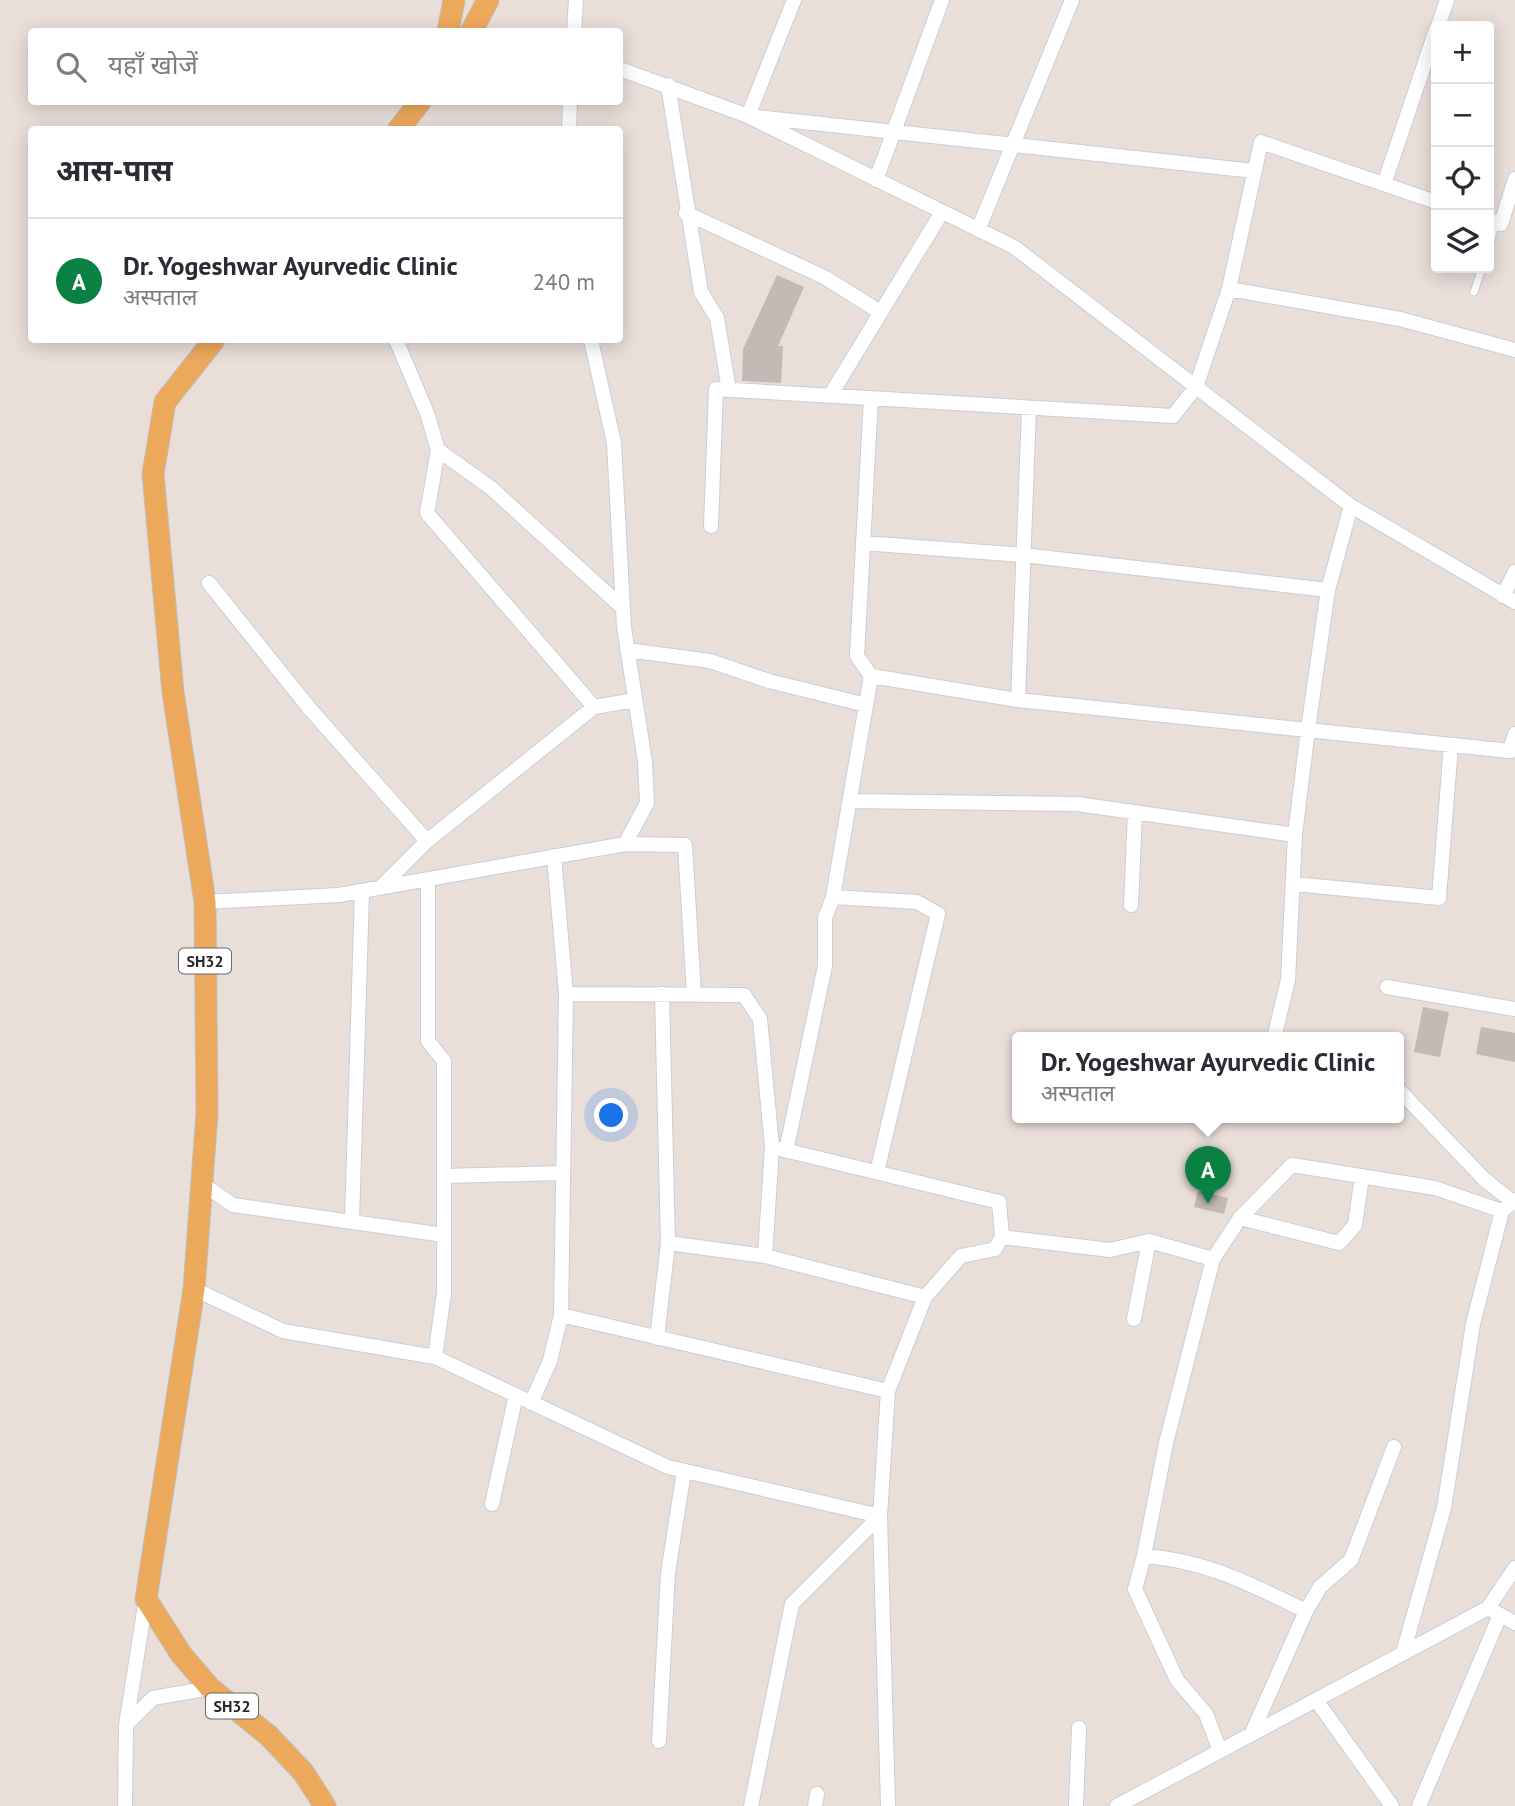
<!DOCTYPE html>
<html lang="hi">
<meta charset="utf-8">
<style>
body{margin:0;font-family:"PT Sans","Noto Sans Devanagari",sans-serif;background:#f2f2f3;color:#2b2b33}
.controls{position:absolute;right:21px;top:21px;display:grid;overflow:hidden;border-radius:7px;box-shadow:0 4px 18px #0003}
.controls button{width:63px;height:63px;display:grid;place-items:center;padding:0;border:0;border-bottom:2px solid #e1e1e2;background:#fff;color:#2b2b33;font:35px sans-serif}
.you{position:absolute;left:612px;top:1116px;width:24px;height:24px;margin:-18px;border:5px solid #fff;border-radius:50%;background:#1a73e8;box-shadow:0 0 0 10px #1a73e833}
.badge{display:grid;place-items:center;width:46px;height:46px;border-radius:50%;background:#0b8043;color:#fff;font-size:23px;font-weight:700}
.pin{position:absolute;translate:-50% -58px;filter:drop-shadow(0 2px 4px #0008)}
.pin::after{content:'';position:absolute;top:37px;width:24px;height:21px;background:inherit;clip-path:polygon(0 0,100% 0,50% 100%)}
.popup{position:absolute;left:1012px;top:1032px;width:392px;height:91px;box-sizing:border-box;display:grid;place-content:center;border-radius:7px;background:#fff;filter:drop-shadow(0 2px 5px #0005);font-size:23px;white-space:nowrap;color:#7c7c81}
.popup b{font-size:26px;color:#2b2b33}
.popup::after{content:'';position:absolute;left:50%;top:100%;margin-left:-14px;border:14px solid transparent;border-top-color:#fff}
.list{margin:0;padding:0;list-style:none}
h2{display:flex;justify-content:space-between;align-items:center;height:91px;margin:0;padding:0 28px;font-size:30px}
h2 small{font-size:23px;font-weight:400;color:#7c7c81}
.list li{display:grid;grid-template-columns:46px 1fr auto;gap:21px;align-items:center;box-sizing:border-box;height:126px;padding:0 28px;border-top:2px solid #e1e1e2}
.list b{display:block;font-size:26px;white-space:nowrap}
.list p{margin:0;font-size:23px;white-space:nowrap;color:#7c7c81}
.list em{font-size:23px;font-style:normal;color:#7c7c81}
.icon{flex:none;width:38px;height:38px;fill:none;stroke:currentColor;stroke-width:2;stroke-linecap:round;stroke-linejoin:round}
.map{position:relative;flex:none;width:1515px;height:1806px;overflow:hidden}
.search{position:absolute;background:#fff;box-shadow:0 4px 18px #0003;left:28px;top:28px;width:595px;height:77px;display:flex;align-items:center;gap:18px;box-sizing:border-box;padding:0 24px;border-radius:7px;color:#7c7c81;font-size:26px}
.panel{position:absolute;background:#fff;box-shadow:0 4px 18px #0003;left:28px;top:126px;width:595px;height:217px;border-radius:7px}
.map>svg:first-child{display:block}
.building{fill:#c2bab5}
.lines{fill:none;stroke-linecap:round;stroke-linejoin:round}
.lane-casing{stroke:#c7cfd9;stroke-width:9}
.street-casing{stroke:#c7cfd9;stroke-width:16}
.primary-casing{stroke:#bebebe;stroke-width:23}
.lane{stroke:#fff;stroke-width:7}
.street{stroke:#fff;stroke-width:14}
.primary{stroke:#eda95b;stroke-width:21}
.labels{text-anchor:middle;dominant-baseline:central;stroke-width:5;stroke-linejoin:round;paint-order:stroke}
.shield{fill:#fff;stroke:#686868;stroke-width:2}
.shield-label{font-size:16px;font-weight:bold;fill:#272727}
</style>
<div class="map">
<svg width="1515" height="1806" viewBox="0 0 1515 1806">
<rect width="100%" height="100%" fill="#eaded9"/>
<path class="building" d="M777 275 804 287 778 346H783L781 383 742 381 743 349Z
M1423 1007 1449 1012 1440 1057 1414 1052Z
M1481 1027 1515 1033V1062L1476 1054Z
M1198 1191 1228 1198 1224 1214 1194 1207Z"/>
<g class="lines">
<defs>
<path id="lane" d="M1489 246 1496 222
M1474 292 1482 268"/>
<path id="street" d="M794 0 748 116 1254 171
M1438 26 1447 0
M574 32 576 0
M620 69 748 116 1014 247 1351 506 1515 602
M668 85 701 292 717 318 729 390
M569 130 570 102
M876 180 942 0
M1384 184 1436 30
M1436 202 1261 142 1229 289 1400 319 1515 350
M686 213 826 278 880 312
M1489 220 1501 224 1515 179
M978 230 1072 0
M396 340 427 413 438 450 427 513 594 707
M591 340 614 443 624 627 645 762 647 803 625 844
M831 394 942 212
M438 450 491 488 623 608
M711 526 716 389 1173 416 1196 387 1229 289
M863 543 1023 555 1328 590
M209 583 310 709 427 841
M1503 596 1515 572
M627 650 710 661 769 681 866 705
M871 676 1018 700 1510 751 1515 734
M1018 700 1029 408
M849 801 1077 804 1295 835
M428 879V1041L444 1061V1293L435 1357
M1294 884 1439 898 1451 745
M381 887 427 841 594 707 635 700
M833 897 917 902 938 914 877 1172
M205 902 339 895 625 844 685 845 694 994
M1131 905 1135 812
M1387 987 1515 1009
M566 994 744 995 760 1019 772 1147 765 1256
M1274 1038 1288 980 1295 835 1308 729 1328 590 1351 506
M1399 1090 1484 1179 1513 1202
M772 1147 999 1202 1002 1237 1110 1250 1149 1241 1213 1259 1166 1443 1144 1556 1135 1589 1177 1680 1206 1714 1220 1751
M786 1151 825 966V918L833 897 871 676 857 656 871 398
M444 1176 563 1173
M201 1183 233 1205 444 1235
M1240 1218 1339 1243 1355 1225 1362 1176
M352 1221 362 891
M668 1243 765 1256 925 1297
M1213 1259 1240 1218 1292 1165 1435 1188 1502 1211
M194 1289 283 1331 435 1357 668 1467 880 1516
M561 1315 888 1391
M1134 1319 1149 1241
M657 1338 668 1243 662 994
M531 1403 550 1361 561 1315 566 994 554 856
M492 1504 516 1395
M1144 1556C1205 1560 1252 1585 1306 1611
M1515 1568 1488 1608 1515 1623
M1403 1653 1444 1508 1473 1324 1502 1211 1515 1200
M1316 1700 1392 1806
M126 1725 153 1698 210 1688
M1251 1735 1306 1611 1320 1587 1351 1560 1394 1447
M659 1741 668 1573 684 1471
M125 1806 126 1725 146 1599
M751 1806 792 1604 880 1516
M815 1806 817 1794
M888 1806 880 1516 888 1391 925 1297 961 1256 995 1249 1002 1237
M1076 1806 1079 1728
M1117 1806 1488 1608
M1419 1806 1500 1615"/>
<path id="primary" d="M448 32 454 0
M471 32 488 0
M398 130 420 102
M214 340 165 402 153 474 173 692 205 902 207 1113 194 1289 146 1599 181 1654 210 1688 269 1736 303 1772 325 1806"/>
</defs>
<use href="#lane" class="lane-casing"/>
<use href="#street" class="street-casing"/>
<use href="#primary" class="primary-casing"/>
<use href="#lane" class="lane"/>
<use href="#street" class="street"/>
<use href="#primary" class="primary"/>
</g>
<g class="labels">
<g class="shield">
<rect x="179" y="948.5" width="52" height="25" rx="5"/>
<rect x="206" y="1693.5" width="52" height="25" rx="5"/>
</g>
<g class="shield-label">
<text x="205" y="961">SH32</text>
<text x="232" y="1706">SH32</text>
</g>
</g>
</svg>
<div class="controls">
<button>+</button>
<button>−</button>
<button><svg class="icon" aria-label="locate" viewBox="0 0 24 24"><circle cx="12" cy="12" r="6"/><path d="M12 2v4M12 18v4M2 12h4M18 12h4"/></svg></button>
<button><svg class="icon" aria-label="layers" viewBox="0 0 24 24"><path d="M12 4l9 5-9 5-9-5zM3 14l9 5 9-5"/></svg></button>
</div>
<div class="you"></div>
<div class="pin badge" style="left:1208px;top:1204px">A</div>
<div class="popup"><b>Dr. Yogeshwar Ayurvedic Clinic</b>अस्पताल</div>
<div class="search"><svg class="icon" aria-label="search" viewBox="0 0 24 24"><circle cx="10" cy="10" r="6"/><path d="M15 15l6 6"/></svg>यहाँ खोजें</div>
<section class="panel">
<h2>आस-पास<small></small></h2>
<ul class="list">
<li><span class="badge">A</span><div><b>Dr. Yogeshwar Ayurvedic Clinic</b><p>अस्पताल</p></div><em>240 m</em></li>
</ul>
</section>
</div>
